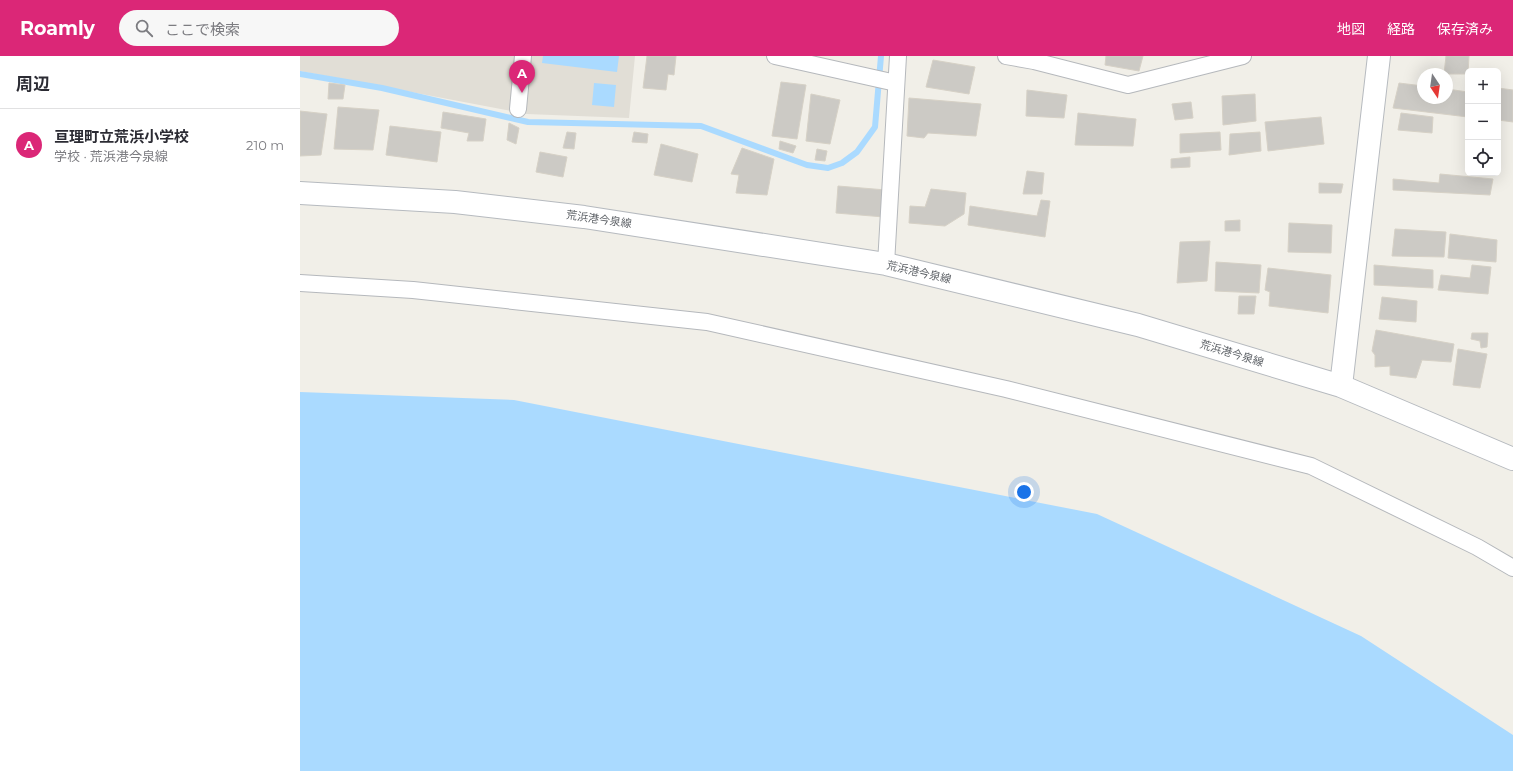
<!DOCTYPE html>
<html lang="ja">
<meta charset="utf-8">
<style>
body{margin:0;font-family:Montserrat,"Noto Sans JP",sans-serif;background:#f7f7f7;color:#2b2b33}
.controls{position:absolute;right:12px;top:12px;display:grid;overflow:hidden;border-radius:6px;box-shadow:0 4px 16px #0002}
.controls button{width:36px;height:36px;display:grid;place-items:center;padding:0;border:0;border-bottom:1px solid #e1e1e2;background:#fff;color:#2b2b33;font:20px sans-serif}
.compass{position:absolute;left:1117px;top:12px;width:36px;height:36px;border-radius:50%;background:#fff;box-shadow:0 4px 16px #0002;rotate:167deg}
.you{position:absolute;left:724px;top:436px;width:14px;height:14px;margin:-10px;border:3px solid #fff;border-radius:50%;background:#1a73e8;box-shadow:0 0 0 6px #1a73e833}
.badge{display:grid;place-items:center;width:26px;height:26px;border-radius:50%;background:#db2777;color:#fff;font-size:13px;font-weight:700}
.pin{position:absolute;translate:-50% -33px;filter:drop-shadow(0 1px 2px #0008)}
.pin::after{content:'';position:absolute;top:21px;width:14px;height:12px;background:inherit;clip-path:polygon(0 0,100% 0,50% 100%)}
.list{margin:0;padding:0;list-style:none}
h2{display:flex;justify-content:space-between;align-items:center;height:52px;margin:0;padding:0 16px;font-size:17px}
h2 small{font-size:13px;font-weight:400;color:#7c7c81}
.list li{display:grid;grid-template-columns:26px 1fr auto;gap:12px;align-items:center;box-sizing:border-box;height:72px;padding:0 16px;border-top:1px solid #e1e1e2}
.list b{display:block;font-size:15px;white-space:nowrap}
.list p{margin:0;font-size:13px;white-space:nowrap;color:#7c7c81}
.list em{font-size:13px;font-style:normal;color:#7c7c81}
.icon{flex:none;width:22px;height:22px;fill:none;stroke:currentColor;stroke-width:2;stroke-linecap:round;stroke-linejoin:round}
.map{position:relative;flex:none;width:1213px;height:715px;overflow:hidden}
header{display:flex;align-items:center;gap:24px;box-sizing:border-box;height:56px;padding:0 20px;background:#db2777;color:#fff}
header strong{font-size:19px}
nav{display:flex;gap:22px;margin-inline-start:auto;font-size:14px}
.search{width:280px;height:36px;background:#f7f7f7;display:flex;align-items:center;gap:10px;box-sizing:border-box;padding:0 14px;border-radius:22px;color:#7c7c81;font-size:15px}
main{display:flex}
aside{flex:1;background:#fff}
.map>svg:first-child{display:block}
.education{fill:#e1ded6}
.water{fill:#aadaff}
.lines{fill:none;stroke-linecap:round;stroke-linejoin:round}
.stream{stroke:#aadaff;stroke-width:6}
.building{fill:#cccac5;stroke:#d6d1c6}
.street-casing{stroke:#b5b8bc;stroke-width:18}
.secondary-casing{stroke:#b6babf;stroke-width:24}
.street{stroke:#fff;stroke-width:16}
.secondary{stroke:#fff;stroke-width:22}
.labels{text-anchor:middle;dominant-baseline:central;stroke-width:4;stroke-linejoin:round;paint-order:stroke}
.street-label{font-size:11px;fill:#5f6368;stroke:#fff}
</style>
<header>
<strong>Roamly</strong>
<div class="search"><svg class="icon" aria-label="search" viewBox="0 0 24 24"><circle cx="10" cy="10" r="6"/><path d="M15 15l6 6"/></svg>ここで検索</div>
<nav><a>地図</a><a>経路</a><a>保存済み</a></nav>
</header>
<main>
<aside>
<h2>周辺<small></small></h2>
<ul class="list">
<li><span class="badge">A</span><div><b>亘理町立荒浜小学校</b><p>学校 · 荒浜港今泉線</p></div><em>210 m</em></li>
</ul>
</aside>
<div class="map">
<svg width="1213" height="715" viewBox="0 0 1213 715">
<rect width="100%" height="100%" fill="#f1efe8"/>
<path class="education" d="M0 0H335L329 62 227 58 0 15Z"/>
<path class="water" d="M243 0H319L317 16 242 7Z
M294 27 316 29 314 51 292 49Z
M0 336 214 344 797 458 1061 580 1213 679V715H0Z"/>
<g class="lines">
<path class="stream" d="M0 18 82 32 228 66 401 70 507 109 528 112 542 107 557 96 575 71 581 0"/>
</g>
<path class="building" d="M347 0H376L374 19 368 18 366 34 343 32Z
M806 0H843L839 15 805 9Z
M1146 0H1169L1168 18H1144Z
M633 4 675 11 669 38 626 31Z
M481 26 506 29 497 83 472 80Z
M29 27 45 29 43 43H28Z
M1099 27 1123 30V42H1147V33L1168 36V61L1093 52Z
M1198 32 1213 34V66L1198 64Z
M727 34 767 39 764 62 726 60Z
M511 38 540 44 530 88 506 85Z
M955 38 956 65 923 69 922 40Z
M609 42 681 48 676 80 628 77 624 82 607 80Z
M891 46 893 62 875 64 872 48Z
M38 51 79 54 73 94 34 93Z
M0 55 27 58 21 99 0 100Z
M143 56 186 63 183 85H167L169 77 141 72Z
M778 57 836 63 833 90 775 89Z
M1101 57 1133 61 1132 77 1098 74Z
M1021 61 1024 88 968 95 965 66Z
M209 67 219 72 216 88 207 84Z
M90 70 141 76 137 106 86 99Z
M267 76 276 77 274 93 263 92Z
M334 76 348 78 347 87 332 86Z
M920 76 921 94 880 97V78Z
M960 76 961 95 929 99 930 78Z
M480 85 496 90 493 97 479 93Z
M361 88 398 98 392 126 354 119Z
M442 92 474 103 467 139 436 137 439 119 431 118Z
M517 93 527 95 525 105 515 104Z
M240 96 267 101 263 121 236 116Z
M890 101V111L871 112V103Z
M727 115 744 117 742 138H723Z
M1140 118 1193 123 1190 139 1093 134V123L1139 127Z
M1019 127 1043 128 1041 137H1019Z
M538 130 586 134 584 161 536 157Z
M631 133 666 137 664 158 645 170 609 167 610 150 625 151Z
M741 144 750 145 745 181 668 169 670 150 737 160Z
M940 164V175H925V165Z
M989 167 1032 169 1031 197 988 196Z
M1095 173 1146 176 1144 201 1092 200Z
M1150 178 1197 184 1196 206 1148 202Z
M910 185 907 225 877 227 880 186Z
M916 206 961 209 959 237 915 235Z
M1074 209 1133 214V232L1074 229Z
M1172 209 1191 211 1188 238 1138 234 1141 219 1170 222Z
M968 212 1031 219 1028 257 969 250 970 236 965 234Z
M939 240H956L954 258H938Z
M1082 241 1117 245 1116 266 1079 263Z
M1076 274 1154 288 1151 306 1122 304 1116 322 1090 319V310L1075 311V299L1072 295Z
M1172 277H1188L1187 291 1181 292 1180 285 1171 283Z
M1158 293 1187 298 1180 332 1153 329Z"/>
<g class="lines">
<defs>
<path id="street" d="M475 0 596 27
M706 0 734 5 828 29 943 0
M218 53 223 0
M586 208 598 0
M0 227 113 234 407 266 706 333 1011 410 1177 491 1213 512"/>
<path id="secondary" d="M0 137 155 146 284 161 586 208 838 269 1041 330 1213 403
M1041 330 1079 0"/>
</defs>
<use href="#street" class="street-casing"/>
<use href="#secondary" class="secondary-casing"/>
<use href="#street" class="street"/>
<use href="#secondary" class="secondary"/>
</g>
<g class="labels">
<g class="street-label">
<text transform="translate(299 163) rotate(8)">荒浜港今泉線</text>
<text transform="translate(619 216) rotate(13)">荒浜港今泉線</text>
<text transform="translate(932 297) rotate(17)">荒浜港今泉線</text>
</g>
</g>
</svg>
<div class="controls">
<button>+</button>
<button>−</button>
<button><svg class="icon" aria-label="locate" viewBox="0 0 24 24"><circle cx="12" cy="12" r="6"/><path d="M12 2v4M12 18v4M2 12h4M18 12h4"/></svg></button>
</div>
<svg class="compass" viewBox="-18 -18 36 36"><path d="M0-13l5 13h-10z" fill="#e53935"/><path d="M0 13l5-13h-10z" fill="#7c7c81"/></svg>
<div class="you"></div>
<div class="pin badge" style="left:222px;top:37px">A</div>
</div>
</main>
